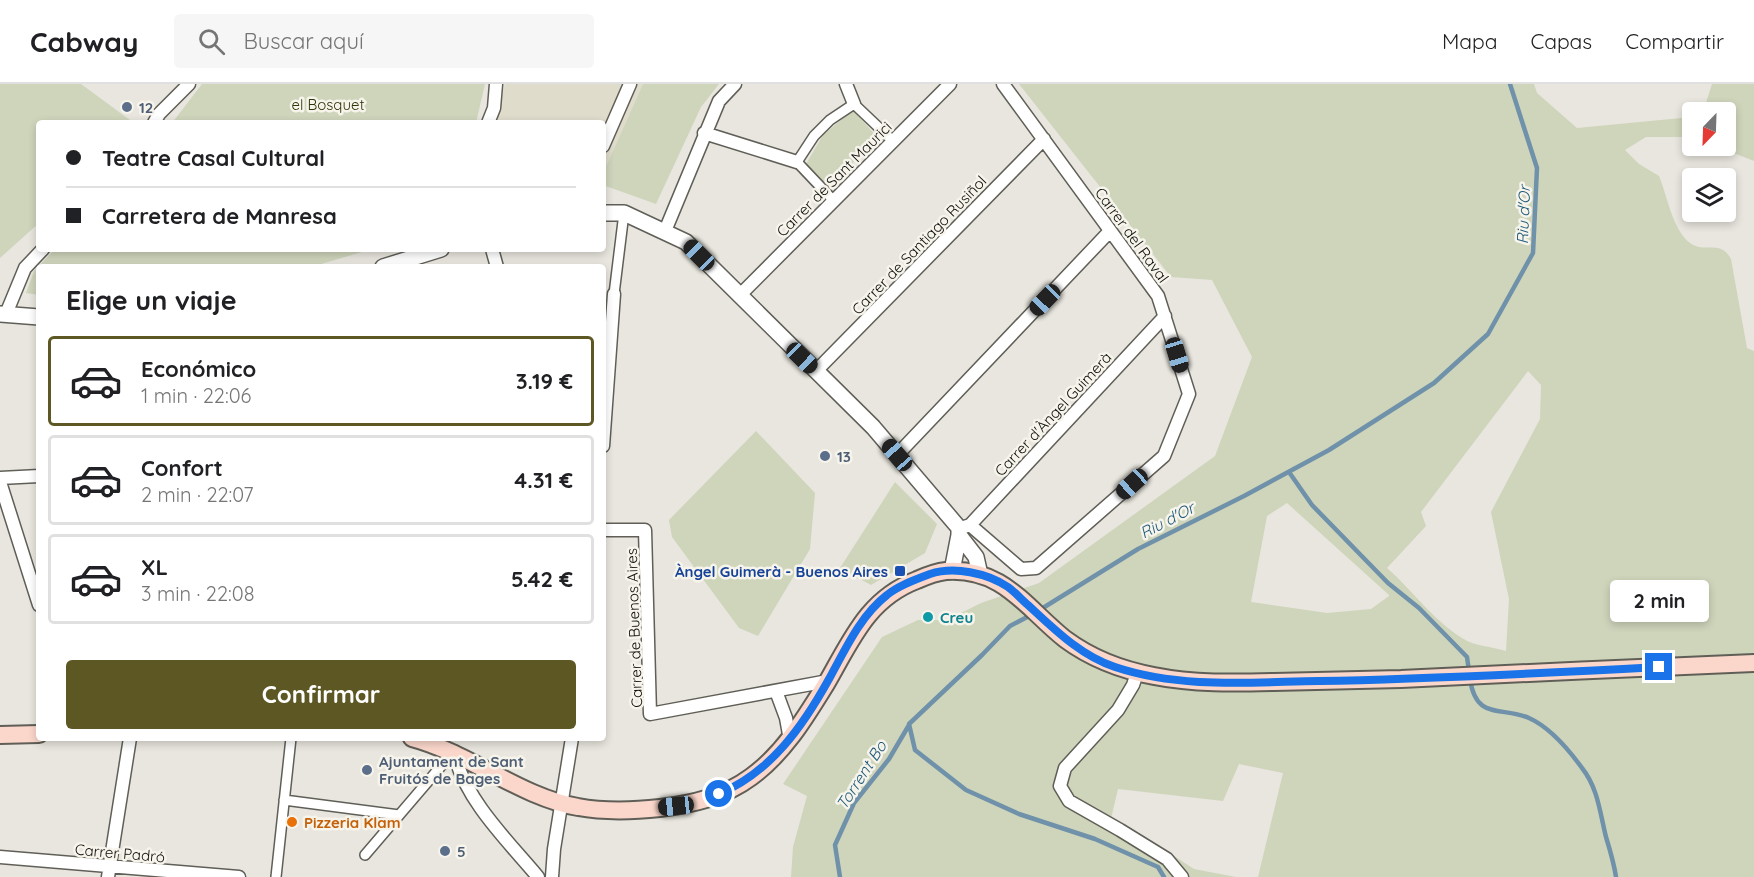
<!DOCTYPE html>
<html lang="es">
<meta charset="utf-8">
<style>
:root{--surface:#fff;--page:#f6f6f6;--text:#202124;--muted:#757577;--line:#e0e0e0;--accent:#5d5723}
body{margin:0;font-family:Quicksand,sans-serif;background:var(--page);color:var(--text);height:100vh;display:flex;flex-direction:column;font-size:22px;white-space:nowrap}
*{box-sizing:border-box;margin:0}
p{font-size:20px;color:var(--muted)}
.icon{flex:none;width:33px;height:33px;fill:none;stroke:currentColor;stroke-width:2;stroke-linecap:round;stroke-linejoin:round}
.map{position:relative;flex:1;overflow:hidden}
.drawer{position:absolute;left:36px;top:180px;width:570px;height:477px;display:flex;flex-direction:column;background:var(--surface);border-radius:6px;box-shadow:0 3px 9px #0003}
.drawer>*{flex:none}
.top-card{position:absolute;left:36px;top:36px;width:570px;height:132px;border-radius:6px;box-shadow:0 3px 9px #0003;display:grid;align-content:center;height:132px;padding:0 30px;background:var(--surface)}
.needle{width:39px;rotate:203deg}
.tools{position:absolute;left:1682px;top:18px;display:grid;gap:12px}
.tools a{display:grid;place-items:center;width:54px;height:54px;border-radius:6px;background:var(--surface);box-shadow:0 3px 9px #0003;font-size:30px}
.end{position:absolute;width:27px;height:27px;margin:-14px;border:8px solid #1a73e8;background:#fff;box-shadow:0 0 0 3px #fff}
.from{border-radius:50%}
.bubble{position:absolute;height:42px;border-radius:6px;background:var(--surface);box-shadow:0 3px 9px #0003;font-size:20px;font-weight:700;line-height:42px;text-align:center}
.car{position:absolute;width:18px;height:36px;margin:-18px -9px;border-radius:8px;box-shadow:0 0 4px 2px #0007;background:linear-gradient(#222 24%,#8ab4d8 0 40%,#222 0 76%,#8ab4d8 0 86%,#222 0)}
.top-card b{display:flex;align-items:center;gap:21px;height:57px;font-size:22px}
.top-card b+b{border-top:2px solid var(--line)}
.top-card i{width:15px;height:15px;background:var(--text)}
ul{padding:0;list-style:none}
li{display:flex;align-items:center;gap:18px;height:90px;margin:0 12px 9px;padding:0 18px;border:3px solid var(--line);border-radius:6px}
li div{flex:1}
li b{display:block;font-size:22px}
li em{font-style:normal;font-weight:700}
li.on{border-color:var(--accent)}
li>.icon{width:54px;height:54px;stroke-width:1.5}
h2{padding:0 30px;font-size:27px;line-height:72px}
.primary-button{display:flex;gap:12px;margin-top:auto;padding:12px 30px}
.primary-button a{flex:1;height:69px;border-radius:6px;background:var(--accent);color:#fff;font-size:24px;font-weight:700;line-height:69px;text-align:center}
header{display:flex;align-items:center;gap:36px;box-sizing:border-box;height:84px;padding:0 30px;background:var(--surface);border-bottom:2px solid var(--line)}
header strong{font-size:28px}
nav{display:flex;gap:33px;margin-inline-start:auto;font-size:21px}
.search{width:420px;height:54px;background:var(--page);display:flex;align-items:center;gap:15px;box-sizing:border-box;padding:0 21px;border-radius:6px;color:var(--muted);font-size:22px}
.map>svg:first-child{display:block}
</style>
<header>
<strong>Cabway</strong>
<div class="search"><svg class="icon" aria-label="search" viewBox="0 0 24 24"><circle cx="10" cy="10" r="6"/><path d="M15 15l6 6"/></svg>Buscar aquí</div>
<nav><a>Mapa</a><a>Capas</a><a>Compartir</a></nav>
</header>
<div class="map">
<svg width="1754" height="793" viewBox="0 0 1754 793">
<rect width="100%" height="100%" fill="#e8e6de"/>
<path fill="#dfdccc" d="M505,0H643L603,89V39H494Z"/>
<path fill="#cfd5bb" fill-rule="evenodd" d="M0,0H81L134,39H39V139L0,174Z
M202,0H485L476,39H172Z
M643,0H719L701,23L656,120L603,101V89Z
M1019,0H1534L1537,9L1577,44L1692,33V53H1646L1625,66L1639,80L1659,92C1667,111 1672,145 1690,159C1705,170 1720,155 1731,175L1747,264L1754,267V793H1258L1283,689L1239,680L1223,717L1118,705L1109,743L1154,759L1194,785L1236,793H791L793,763L807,712L783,700L882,553L918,536H947L981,519L1039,499L1215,372L1252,273L1212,196L1171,193ZM1528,287L1541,301L1540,335L1491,428L1509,515L1506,567C1491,562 1476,563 1462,554C1433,536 1412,506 1387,484L1426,442L1421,428ZM1287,419L1389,511V512L1371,525L1327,529L1251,518L1267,432Z
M1712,0H1754V77L1716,62H1725V28H1703Z
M853,26L878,54L829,102L806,80L823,51Z
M55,165H372L311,183H39V211L26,209L34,187Z
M756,347L815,409L810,465L758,552L739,544L672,453L669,436Z
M895,398L937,440L925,469L871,501L840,484Z"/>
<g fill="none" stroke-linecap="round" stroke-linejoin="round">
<path stroke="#6f91a9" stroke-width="4.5" d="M1289,388L1312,421L1388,499L1419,524L1467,573L1469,587
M1038,527L1138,465L1244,412L1329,366L1434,299L1488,250L1533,169L1537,84L1510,0
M1031,531L1010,542L982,571L909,640L915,666L966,706L1019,730L1095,755L1158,783L1164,793
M1470,595C1476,637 1502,622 1529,634C1549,643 1569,666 1582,684C1598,704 1600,729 1606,753C1610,766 1614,779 1616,793
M840,793L835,761L854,719L889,675L909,641"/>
<defs>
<path id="pedestrian" d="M834,117L797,78L814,52L830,36L854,20L893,57
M614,210L624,129
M284,716L399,731
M365,771L442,681L454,670
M276,793L291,654"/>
<path id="minor" d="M846,0L854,20
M154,39L159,30L189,0
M488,39L494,24L496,0
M704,49L797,78
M603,62L630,0
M665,147L719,17L735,0
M492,165L497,183
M739,212L950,0
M6,230L25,184L43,165
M816,287L1044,55
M603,362L614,210
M897,371L1110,147
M0,394L39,392
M0,398L39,521
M970,441L1021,485L1036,484L1164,372L1189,310L1158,212L1003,0
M964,443L970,441L1165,232
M603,446H645L650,630L828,597
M1137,589L1133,601L1118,626L1065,684L1060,702L1069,717L1120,746L1167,775L1182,793
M776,607L786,634L790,656
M454,670C467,718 507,756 538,793
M0,773L239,793
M108,793L130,654
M552,793L554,765L572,654"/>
<path id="tertiary" d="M603,129H624L686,158L873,343L959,444V451L952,487
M383,183L441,165
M0,230L39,233
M959,451L976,473L980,491"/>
<path id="secondary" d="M0,651L39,650
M412,654C469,669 522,714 578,723C605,728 633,727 660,724C693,720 724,713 751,693C784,669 805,634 826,600C851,557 867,515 917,496C926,492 936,488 946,487C1003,483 1026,524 1065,555C1092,575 1121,586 1154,592C1194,600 1234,599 1274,598C1316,597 1359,596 1401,595C1519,589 1636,584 1754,579"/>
</defs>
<use href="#pedestrian" stroke="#605f57" stroke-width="12"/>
<use href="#minor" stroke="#605f57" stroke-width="15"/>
<use href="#tertiary" stroke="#605f57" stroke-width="18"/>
<use href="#secondary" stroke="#605f57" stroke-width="20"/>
<use href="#pedestrian" stroke="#fff" stroke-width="9"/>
<use href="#minor" stroke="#fff" stroke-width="12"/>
<use href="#tertiary" stroke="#fff" stroke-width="15"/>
<use href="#secondary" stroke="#fbd7cb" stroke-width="16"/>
</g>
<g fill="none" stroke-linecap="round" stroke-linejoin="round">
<path stroke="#1a73e8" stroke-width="8" d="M719,710C771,688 803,642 829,595C845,566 860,532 887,511C899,501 915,496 930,490C954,482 987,489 1008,503C1015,508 1021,515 1028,521C1054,545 1081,572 1115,583C1181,605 1252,598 1319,597C1433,595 1546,589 1659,583"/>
</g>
<g fill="#5c6f8a" stroke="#f6f4eb" stroke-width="2">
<circle cx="127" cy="23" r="6"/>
<circle cx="825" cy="372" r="6"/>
<circle cx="367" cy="686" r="6"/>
<circle cx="445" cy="767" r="6"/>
</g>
<rect fill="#1a4fb4" stroke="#f6f4eb" stroke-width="2" x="894" y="481" width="12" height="12" rx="3"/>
<circle fill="#0f9aa8" stroke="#f6f4eb" stroke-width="2" cx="928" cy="533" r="6"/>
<circle fill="#e8710a" stroke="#f6f4eb" stroke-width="2" cx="292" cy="738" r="6"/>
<g text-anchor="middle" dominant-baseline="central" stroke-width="5" stroke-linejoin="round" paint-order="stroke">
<g font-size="15" fill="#2f3608" stroke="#f6f4eb">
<text x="328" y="20">el Bosquet</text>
</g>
<g font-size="15" font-weight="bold" fill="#4e5e75" stroke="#f6f4eb" text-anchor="start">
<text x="139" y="23">12</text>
<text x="837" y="372">13</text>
<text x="379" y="677">Ajuntament de Sant<tspan x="379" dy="17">Fruitós de Bages</tspan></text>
<text x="457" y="767">5</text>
</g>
<g font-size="15" fill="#0c0c09" stroke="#f6f4eb">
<text transform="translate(834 95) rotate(-45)">Carrer de Sant Maurici</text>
<text transform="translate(1132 151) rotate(54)">Carrer del Raval</text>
<text transform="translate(919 161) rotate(-46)">Carrer de Santiago Rusiñol</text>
<text transform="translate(1053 330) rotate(-47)">Carrer d'Àngel Guimerà</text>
<text transform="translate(634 544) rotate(-92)">Carrer de Buenos Aires</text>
<text transform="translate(120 769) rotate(5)">Carrer Padró</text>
</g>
<g font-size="15" font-weight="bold" fill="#164399" stroke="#f6f4eb" text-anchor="end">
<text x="888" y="487">Àngel Guimerà - Buenos Aires</text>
</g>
<g font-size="15" font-weight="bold" fill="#0d838f" stroke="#f6f4eb" text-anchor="start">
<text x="940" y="533">Creu</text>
</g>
<g font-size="15" font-weight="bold" fill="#c56008" stroke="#f6f4eb" text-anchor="start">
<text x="304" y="738">Pizzeria Klam</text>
</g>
<g font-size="16" font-style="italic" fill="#1d587a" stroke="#f6f4eb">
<text transform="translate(1523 131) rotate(-88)">Riu d'Or</text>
<text transform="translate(1167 436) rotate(-28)">Riu d'Or</text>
<text transform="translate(861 691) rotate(-57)">Torrent Bo</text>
</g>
</g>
</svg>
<div class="tools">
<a><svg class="needle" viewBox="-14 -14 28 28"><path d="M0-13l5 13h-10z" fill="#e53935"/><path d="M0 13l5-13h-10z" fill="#757577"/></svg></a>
<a><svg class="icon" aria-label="layers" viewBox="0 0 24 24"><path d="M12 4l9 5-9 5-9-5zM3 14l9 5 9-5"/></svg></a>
</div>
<i class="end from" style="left:719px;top:710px"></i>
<i class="end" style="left:1659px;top:583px"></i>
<div class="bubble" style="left:1610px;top:496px;width:99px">2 min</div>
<i class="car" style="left:699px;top:171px;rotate:315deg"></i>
<i class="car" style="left:1045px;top:216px;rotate:224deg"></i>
<i class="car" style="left:1177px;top:271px;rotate:163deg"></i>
<i class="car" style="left:802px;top:274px;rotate:134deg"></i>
<i class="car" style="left:897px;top:371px;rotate:319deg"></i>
<i class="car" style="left:1132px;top:400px;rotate:228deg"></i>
<i class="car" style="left:676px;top:722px;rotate:264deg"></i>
<div class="top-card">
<b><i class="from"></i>Teatre Casal Cultural</b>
<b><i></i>Carretera de Manresa</b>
</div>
<section class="drawer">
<h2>Elige un viaje</h2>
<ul>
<li class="on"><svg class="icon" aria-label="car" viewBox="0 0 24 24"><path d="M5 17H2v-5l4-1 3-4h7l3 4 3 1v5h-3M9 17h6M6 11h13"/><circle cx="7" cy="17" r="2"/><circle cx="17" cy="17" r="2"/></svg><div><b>Económico</b><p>1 min · 22:06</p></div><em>3.19 €</em></li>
<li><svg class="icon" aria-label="car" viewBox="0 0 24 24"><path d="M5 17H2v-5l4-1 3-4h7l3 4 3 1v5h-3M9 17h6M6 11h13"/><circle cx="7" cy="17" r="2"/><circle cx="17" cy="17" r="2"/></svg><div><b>Confort</b><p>2 min · 22:07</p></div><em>4.31 €</em></li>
<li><svg class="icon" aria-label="car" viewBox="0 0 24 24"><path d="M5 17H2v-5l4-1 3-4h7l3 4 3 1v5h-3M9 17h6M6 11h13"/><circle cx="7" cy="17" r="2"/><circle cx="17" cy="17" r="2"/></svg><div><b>XL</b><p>3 min · 22:08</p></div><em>5.42 €</em></li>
</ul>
<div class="primary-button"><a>Confirmar</a></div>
</section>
</div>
